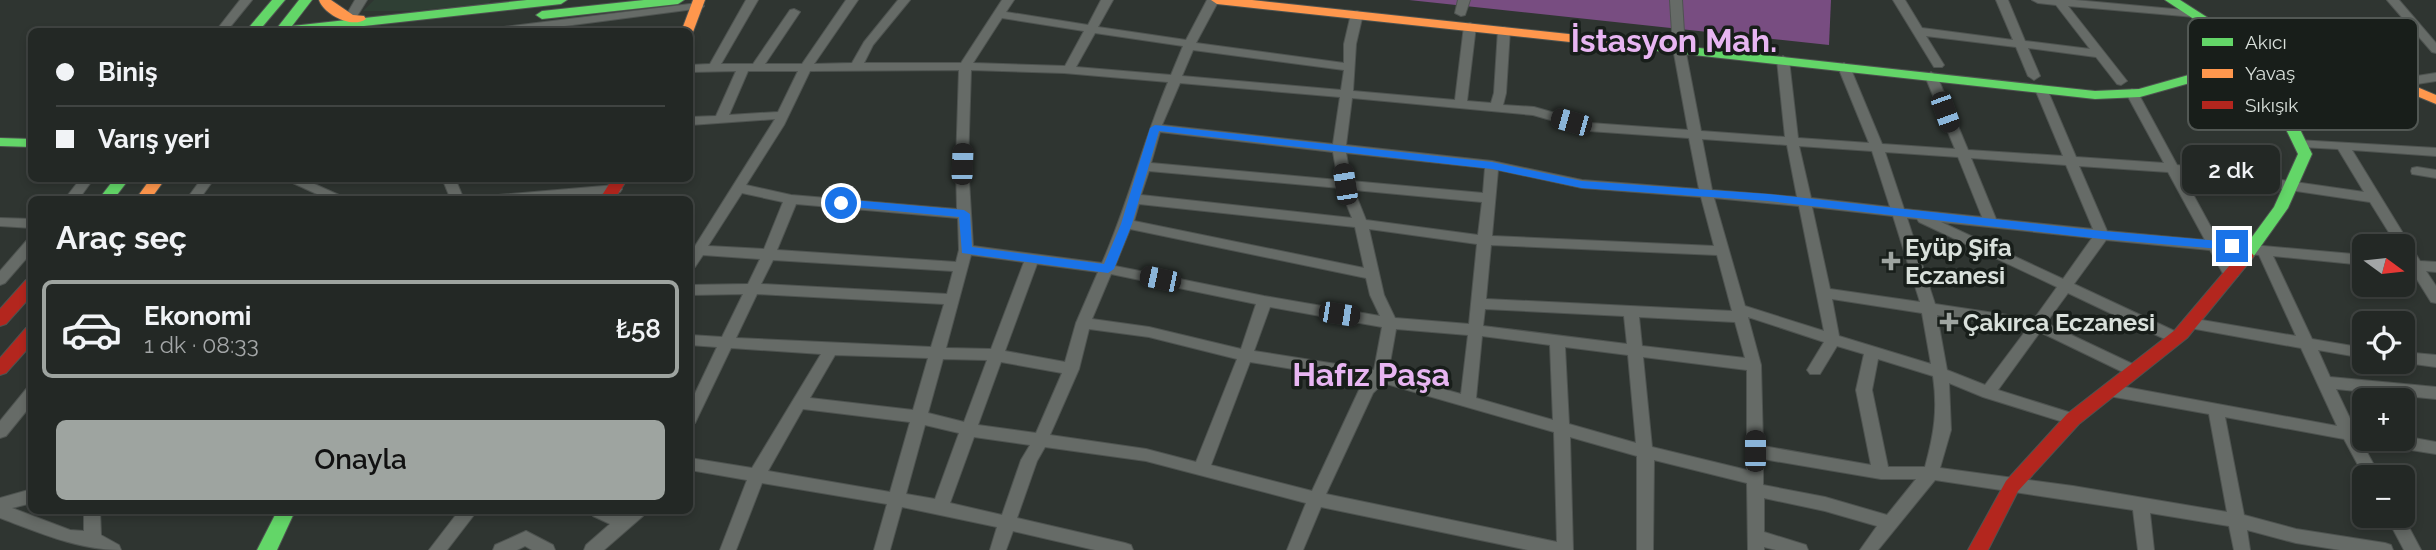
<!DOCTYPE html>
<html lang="tr">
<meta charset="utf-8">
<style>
:root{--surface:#232825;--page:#2b302d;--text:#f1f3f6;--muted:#a3a6a7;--line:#404442;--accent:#9ea4a0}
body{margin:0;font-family:Raleway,sans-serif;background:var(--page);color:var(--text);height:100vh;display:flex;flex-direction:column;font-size:26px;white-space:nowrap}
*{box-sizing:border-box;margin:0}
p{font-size:23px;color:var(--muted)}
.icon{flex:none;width:38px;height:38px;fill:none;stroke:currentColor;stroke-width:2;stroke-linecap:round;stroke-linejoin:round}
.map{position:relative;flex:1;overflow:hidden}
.side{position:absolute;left:28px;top:196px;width:665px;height:318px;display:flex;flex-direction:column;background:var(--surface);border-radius:10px;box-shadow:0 4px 10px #0003,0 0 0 2px var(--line)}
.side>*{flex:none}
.hud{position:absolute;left:28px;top:28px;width:665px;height:154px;border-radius:10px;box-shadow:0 4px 10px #0003,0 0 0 2px var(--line);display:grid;align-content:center;height:154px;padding:0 28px;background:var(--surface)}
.needle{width:46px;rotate:105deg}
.fabs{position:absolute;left:2352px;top:234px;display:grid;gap:14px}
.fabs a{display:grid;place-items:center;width:63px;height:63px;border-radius:10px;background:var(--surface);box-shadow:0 4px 10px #0003,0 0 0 2px var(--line);font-size:35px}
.end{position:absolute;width:32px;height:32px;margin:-16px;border:9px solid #1a73e8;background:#fff;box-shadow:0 0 0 4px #fff}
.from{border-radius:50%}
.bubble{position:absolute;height:49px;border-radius:10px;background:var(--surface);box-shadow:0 4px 10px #0003,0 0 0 2px var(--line);font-size:23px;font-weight:600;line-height:49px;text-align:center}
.car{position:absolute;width:21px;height:42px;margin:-21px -10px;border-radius:9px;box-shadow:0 0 5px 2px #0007;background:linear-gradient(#222 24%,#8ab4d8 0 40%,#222 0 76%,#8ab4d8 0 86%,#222 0)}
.hud b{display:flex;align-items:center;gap:24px;height:66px;font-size:26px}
.hud b+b{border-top:2px solid var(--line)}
.hud i{width:18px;height:18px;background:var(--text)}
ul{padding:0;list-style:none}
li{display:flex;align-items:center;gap:21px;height:98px;margin:0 14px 10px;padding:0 14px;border:4px solid transparent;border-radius:10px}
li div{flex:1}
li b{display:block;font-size:26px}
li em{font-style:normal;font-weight:600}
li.on{border-color:var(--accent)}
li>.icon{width:63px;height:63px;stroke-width:1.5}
h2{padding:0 28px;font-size:32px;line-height:84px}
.button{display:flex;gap:14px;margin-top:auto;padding:14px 28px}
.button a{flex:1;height:80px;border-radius:10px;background:var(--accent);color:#111;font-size:28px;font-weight:600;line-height:80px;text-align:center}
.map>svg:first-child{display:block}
</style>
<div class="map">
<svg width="2436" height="550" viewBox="0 0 2436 550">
<rect width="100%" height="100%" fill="#2f3531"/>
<path fill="#2f3f34" d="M374,0H491L489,3L413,11H363Z"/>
<path fill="#784d81" d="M1409,0H1831L1829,45Z"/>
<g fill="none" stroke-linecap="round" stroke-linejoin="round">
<defs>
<path id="street" d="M240,0H252L226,32H215Z
M355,0H367L354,21H346L344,19Z
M746,0H758L721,64H753L790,10L794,9L800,12L765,64H802L846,0H858L814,64L852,63L864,42L898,0H910L873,45L864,63H961L1002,0H1014L1006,12L1088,25L1101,0H1113L1098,27L1186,40L1207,0H1219L1196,43L1344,63V44L1351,14L1357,11L1363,14L1356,44L1353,91L1455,100L1464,26L1470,23L1476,26L1467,101L1491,103L1494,93L1498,30L1504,27L1510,30L1506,93L1503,105L1534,107L1590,123L1688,130L1673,48L1670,0H1682L1685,48L1701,131L1785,137L1777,60L1783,56L1789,60L1798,138L1869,143L1838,67L1844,63L1850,67L1882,144L1955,149L1925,76L1931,72L1937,76L1968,150L2063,156L2035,89L2041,85L2047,89L2076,157L2164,163L2126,93L2132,89L2138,93L2177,165L2364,192L2338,149L2301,147L2297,146L2295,143L2297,140L2436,148V156L2352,150L2420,261L2436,262V272L2426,271L2436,286V303L2431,302L2411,270L2403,269V259H2405L2403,247H2398L2370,202L2182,174L2219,242L2364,255V265L2273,256L2312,339L2364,348V358L2318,350L2330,377L2436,387V399L2336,389L2355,429L2364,431V439H2371L2362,443L2381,478H2365L2344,439L2225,417L2244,515L2296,529L2385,543L2391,545L2393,550H2340L2296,543L2247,530L2250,550H2234L2229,526L2150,513L2154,550H2138L2133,510L1935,480L1878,550H1860L1877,526L1825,511L1764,498V532L1806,545L1808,550H1776L1764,547V550H1748L1747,483L1654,460L1653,550H1637V456L1570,437L1573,550H1528L1321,507L1303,550H1287L1306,503L1146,461L1045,447L1037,461L1017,518L1125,543L1131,545L1133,550H1095L1013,531L1006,550H990L997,527L902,507L890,550H874L887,504L762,483L736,550H720L747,480L690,470V458L752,468L821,354L731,348L695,423L690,425V404L717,347L690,345V335L722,337L743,294L690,295V285L748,284L760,259L703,255L695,267L690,269V254L775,119L690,125V117L716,116L736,71L690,72V65L710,64ZM1002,18L1084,31L1065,66L973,63ZM1095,33L1183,46L1171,75L1076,67ZM1193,50L1344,70L1341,90L1182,76ZM959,70L956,164L957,209L791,195L746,185L784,125L810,71ZM971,70L1064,73L1168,82C1143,142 1128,204 1102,263L973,246L968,164ZM748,71H798L778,112L729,115ZM1180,83L1340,97L1333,144L1162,125ZM1352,98L1533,115L1589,131L1689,138L1699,189L1582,180L1492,161L1346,145ZM1160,132L1333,152L1338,180L1151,163ZM1702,139L1787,145L1797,197L1712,190ZM1799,146L1872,151L1890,207L1811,198ZM1885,152L1958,157L1982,217L1904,209ZM1346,153L1485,168L1483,193L1351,181ZM1971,158L2066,165L2093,229L1996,219ZM2079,166L2168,172L2205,240L2107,231ZM1498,170L1582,188L1701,197L1714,246L1492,236ZM1149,171L1340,188L1352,218L1141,195ZM1354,190L1482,202L1478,235L1366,220ZM742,193L783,202L764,249L708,246ZM1714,198L1799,206L1824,331L1745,306ZM796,204L958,218L959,250L956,262L777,250ZM1139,204L1355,227L1364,268L1134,221ZM1812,207L1893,216L1920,302L1830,289ZM1907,218L1917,219L1919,222L2057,287L2034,319L1935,304ZM1941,222L2092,238L2063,279ZM1130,229L1366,278L1370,295L1380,316L1264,296L1115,266ZM1369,229L1477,244L1469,324L1395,318L1384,295ZM2106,240L2210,250L2226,279L2231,281L2238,276L2225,251L2259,255L2296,336L2190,318L2185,319L2183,323L2185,327L2190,328L2301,348L2337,426L2109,384L2104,386L2101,390L2104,394L2109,396L2209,414L2227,512L2073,486L1940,468L1951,430L1949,383L1983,397L2073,425L2078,423L2081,419L2078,415L1998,390L2040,332L2129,375H2139L2142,371L2139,367L2046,323L2068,293L2171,342H2181L2183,338L2181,334L2074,284ZM1491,245L1717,255L1732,311L1486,299ZM971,255L1024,262L991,349L946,348ZM773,260L953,271L947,294L761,284ZM1037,264L1098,272L1076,323L1065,362L1005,351ZM1111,274L1256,304L1241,349L1149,327L1092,319ZM757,294L944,304L931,347L736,338ZM1832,299L1922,313L1931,364L1839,336ZM1270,307L1382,327L1374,370L1254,351ZM1485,309L1624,316L1627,344L1483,326ZM1937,315L2027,329L1985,385L1947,370ZM1639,317L1735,322L1745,358L1642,346ZM1748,317L1824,342L1807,370L1810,374H1820L1837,346L1864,354L1856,390L1871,465L1763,446L1761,365ZM1089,329L1149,337L1237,359L1196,462L1146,449L1050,435L1079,369ZM1396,329L1468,335L1461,394L1388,374ZM1482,336L1550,345L1553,420L1476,398ZM1565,347L1628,355L1636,443L1569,424ZM835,355L928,358L913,410L810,398ZM1643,357L1747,370V470L1652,447ZM943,359L987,360L964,422L928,413ZM1878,359L1933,376C1938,410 1934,434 1925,467H1888L1872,390ZM1001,362L1062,373L1036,433L978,425ZM1250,362L1367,381L1359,390L1312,491L1211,465ZM1383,383L1554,432L1557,542L1326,494L1373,393ZM803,409L910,422L890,492L768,471ZM925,425L959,433L935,499L906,494ZM974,437L1030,445L1021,460L1002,515L950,503ZM1763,459L1881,479H1916L1887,515L1825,497L1763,485Z
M1458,0H1470L1465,15L1461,16L1455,13Z
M1893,0H1905L1922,28L2013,40L1996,0H2008L2025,41L2090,49L2056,5L2038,3L2032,0H2075L2195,11L2201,14L2195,17L2068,6L2127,81L2121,85L2117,84L2096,57L2028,48L2040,76L2034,80L2028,76L2016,47L1926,36L1944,65L1942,67H1934Z
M2387,0H2399L2436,43V53L2432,52Z
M698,3L704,6L702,8L519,32H482L487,29Z
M2436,73V81L2398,87L2392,83L2398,79Z
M2417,167L2436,170V178L2412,174L2411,171L2412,168Z
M81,178H94L78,200H64Z
M202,178H215L199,200H186Z
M282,178H301L350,200H330Z
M442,178H455L464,200H451Z
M615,185L622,189L620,192L543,200H481L487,196Z
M0,218L32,219V228L0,226Z
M32,239V252L5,283L0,285V271L27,240Z
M2403,352L2436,355V367L2399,362H2403Z
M32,386V404L6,436L0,438V421L27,388Z
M2403,436L2436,442V454L2380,445L2374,443L2372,439H2403Z
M32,489V503L12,508L70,530L84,531V511H100L101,535L119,545L121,550C79,550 40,533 0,518V498Z
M459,511H477L447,550H429Z
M591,511H615L622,514L626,511H645L643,516L604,550H584L586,545L610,524L593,516Z
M2386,516H2403L2421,550H2404Z
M526,531L553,545L555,550H532L525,546L517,550H493L495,545Z"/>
<path id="fast" d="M272,0H285L258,32H245Z
M299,0H312L292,26L527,0H567L561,4L310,32H265L277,28Z
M644,0H684L678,4L542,19L536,15L542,11Z
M2165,0H2180L2252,46L2289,41L2358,67L2351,71C2322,63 2292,44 2261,52L2298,67L2308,84L2295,119L2312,154L2288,208L2251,260H2241L2238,256L2274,207L2298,154L2281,119L2294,84L2288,73L2248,55L2203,66L2198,65V59L2239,49Z
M1653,43L2095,91L2139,89L2217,67L2224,71L2222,74L2140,97L2095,99L1648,50L1647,47Z
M0,138L32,139V147L0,146Z
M115,178H130L113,200H98Z
M277,511H295L277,550H257Z"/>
<path id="slow" d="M319,0H331L353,15L364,16L366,19C353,29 324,15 319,0Z
M693,0H705L693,32L690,35V32H681Z
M1211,0H1252L1653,43L1659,47L1653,51L1217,4Z
M2244,63L2293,66L2398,79L2436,95V104L2395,87L2293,74L2244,71L2217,75L2210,71L2217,67Z
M151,178H166L150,200H135Z"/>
<path id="jam" d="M613,178H628L614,200H599Z
M2246,251L2251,252L2254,256L2251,260L2187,338L2079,424L2018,491L1988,550H1968L2006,481L2067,414L2175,330L2241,252Z
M32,279V295L6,324L0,326V309L26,280Z
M32,326V344L6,373L0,375V358L26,328Z"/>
</defs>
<use href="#street" stroke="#4e5350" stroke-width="2"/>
<use href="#fast" stroke="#4e5350" stroke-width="2"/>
<use href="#slow" stroke="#4e5350" stroke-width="2"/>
<use href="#jam" stroke="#4e5350" stroke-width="2"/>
<use href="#street" fill="#666b67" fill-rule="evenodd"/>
<use href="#fast" fill="#63d668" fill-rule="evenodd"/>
<use href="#slow" fill="#ff974d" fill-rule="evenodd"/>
<use href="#jam" fill="#b3261e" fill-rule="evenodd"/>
</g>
<path fill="#1a73e8" d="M1155,125L1492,162L1582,181L1768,194L2102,231L2232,242L2238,246L2232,250L2102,239L1768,201L1582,188L1492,169L1159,131L1132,224L1114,269L1108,273L962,253L959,217L841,206L835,203L841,199L964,210L970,214L972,247L1104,264L1121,224L1150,128Z"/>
<g fill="#9ea4a0" stroke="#181e1a" stroke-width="2.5">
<path d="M1887.5 250.5h7v7h7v7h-7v7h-7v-7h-7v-7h7z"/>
<path d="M1945.5 311.5h7v7h7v7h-7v7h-7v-7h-7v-7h7z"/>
</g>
<g text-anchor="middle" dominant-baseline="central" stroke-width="7" stroke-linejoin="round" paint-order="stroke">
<g font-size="24" font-weight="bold" fill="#d9e0db" stroke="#181e1a" text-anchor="start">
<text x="1905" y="247">Eyüp Şifa<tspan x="1905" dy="28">Eczanesi</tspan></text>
<text x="1963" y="322">Çakırca Eczanesi</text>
</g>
<g font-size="32" font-weight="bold" fill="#e8b5f2" stroke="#181e1a">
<text x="1674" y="40">İstasyon Mah.</text>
<text x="1371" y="374">Hafız Paşa</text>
</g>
</g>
<rect x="2188" y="18" width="230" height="112" rx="10" fill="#181e1a" stroke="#525854" stroke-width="2"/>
<rect x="2202" y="38" width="31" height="8" fill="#63d668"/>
<rect x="2202" y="69" width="31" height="9" fill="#ff974d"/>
<rect x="2202" y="101" width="31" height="8" fill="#b3261e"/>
<g font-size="19" fill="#d9e0db">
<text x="2245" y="49">Akıcı</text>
<text x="2245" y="80">Yavaş</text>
<text x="2245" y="112">Sıkışık</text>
</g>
</svg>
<div class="fabs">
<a><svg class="needle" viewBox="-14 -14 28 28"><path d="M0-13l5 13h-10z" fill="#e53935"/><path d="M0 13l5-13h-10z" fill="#a3a6a7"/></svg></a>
<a><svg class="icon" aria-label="locate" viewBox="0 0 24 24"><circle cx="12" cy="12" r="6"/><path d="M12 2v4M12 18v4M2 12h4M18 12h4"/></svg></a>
<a>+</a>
<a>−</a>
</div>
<i class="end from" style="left:841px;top:203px"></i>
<i class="end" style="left:2232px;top:246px"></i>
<div class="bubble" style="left:2182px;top:145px;width:98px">2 dk</div>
<i class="car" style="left:1945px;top:112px;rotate:160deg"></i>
<i class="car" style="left:1571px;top:122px;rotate:286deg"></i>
<i class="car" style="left:962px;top:164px;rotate:2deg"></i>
<i class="car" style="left:1345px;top:184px;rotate:351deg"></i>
<i class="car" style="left:1160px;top:279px;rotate:282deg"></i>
<i class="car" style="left:1339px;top:314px;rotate:99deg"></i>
<i class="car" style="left:1755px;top:451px;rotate:0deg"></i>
<div class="hud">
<b><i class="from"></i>Biniş</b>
<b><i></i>Varış yeri</b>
</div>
<section class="side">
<h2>Araç seç</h2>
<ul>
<li class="on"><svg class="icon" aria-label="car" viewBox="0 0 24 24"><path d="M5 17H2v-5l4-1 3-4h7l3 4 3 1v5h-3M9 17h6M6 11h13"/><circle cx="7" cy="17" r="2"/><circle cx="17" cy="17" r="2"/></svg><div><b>Ekonomi</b><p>1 dk · 08:33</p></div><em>₺58</em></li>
</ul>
<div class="button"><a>Onayla</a></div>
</section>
</div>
